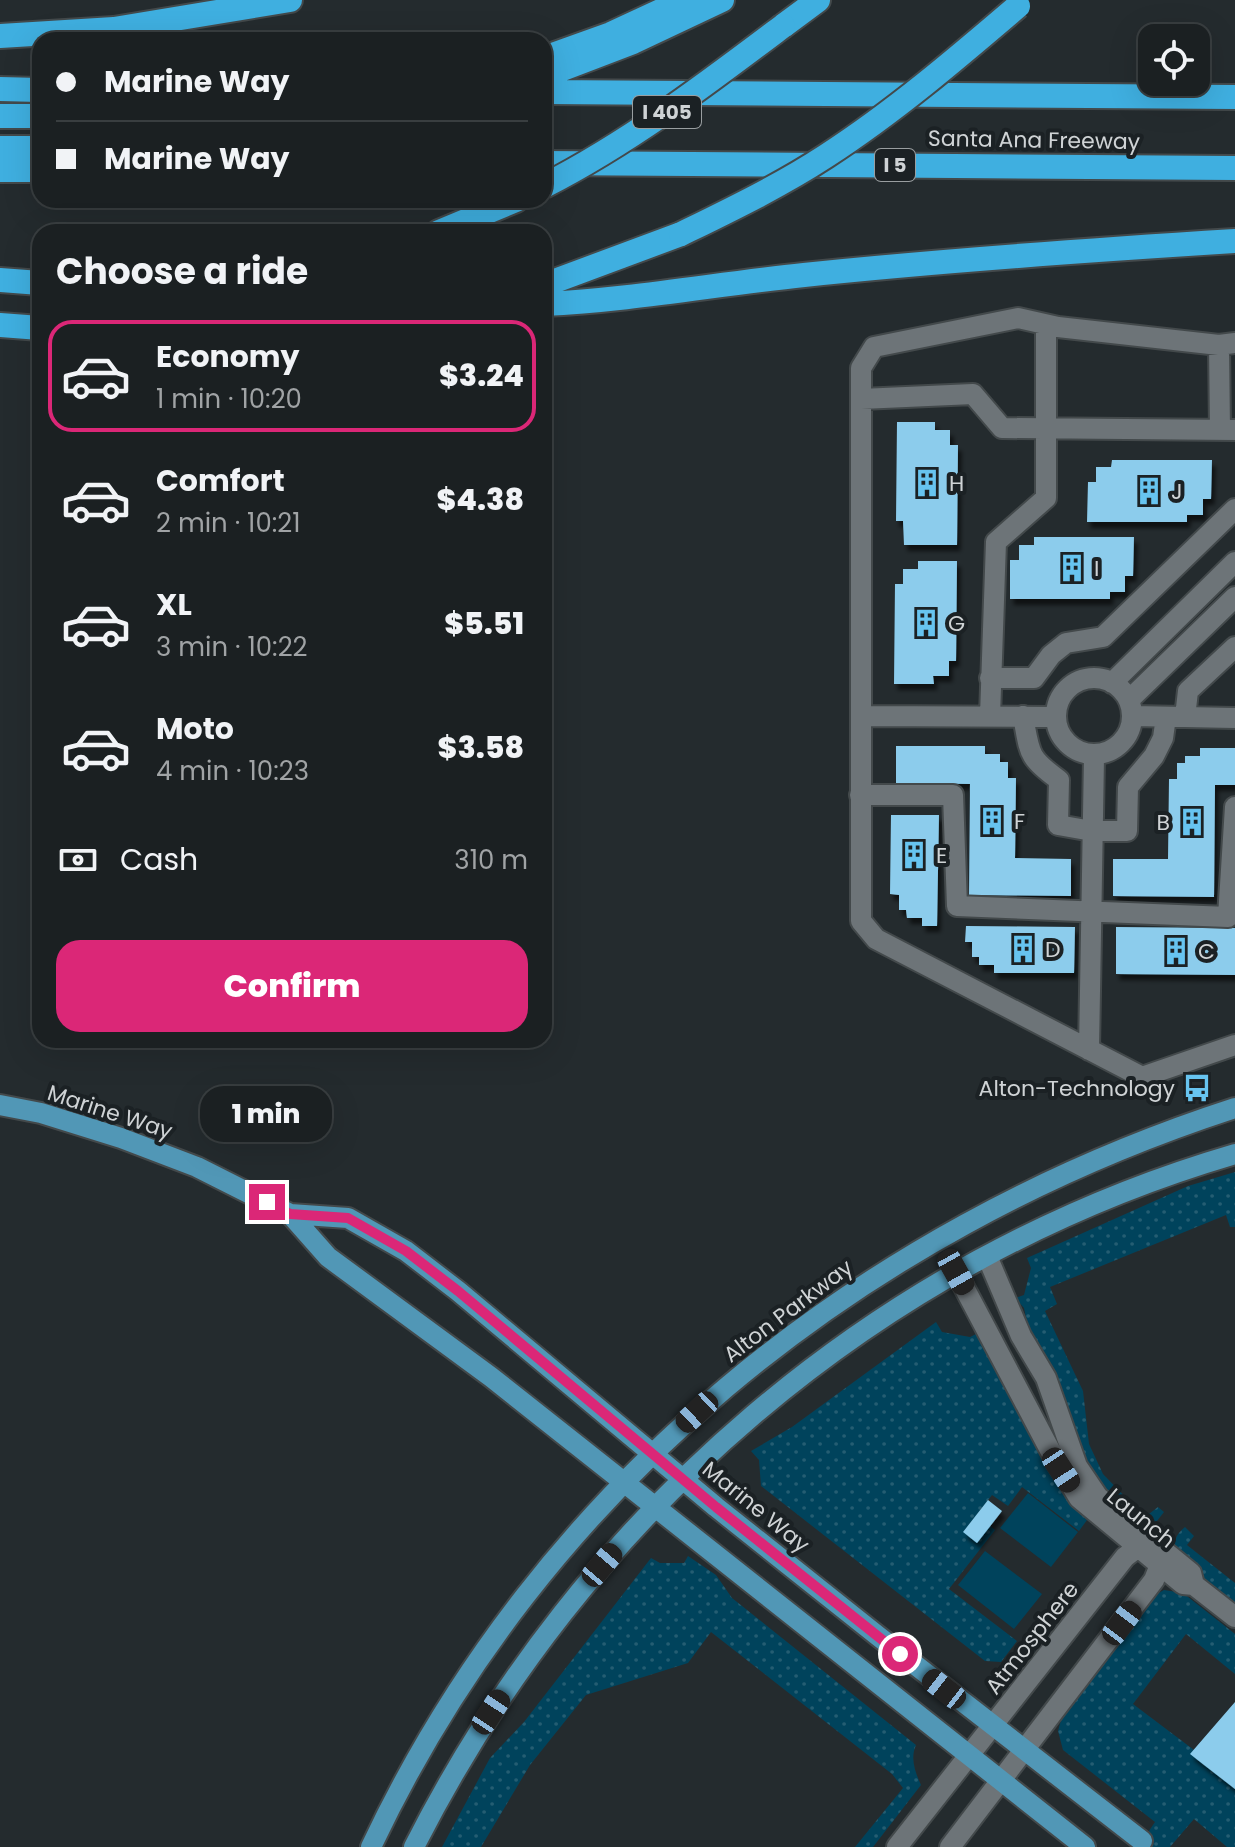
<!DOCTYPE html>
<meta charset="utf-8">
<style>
:root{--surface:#1b2022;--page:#24282a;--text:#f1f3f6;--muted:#a0a3a5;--line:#393e40;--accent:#db2777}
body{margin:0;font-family:Poppins,sans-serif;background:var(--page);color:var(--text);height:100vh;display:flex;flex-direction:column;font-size:30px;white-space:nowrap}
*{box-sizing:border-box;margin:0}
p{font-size:26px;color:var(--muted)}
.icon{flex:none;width:44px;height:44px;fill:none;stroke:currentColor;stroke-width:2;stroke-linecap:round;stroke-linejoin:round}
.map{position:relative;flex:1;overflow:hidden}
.panel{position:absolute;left:32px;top:224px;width:520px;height:824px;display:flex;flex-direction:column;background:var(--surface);border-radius:24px;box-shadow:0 8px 32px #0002,0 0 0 2px var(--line)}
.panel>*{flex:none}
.hud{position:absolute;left:32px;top:32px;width:520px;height:176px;border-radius:24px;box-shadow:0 8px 32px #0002,0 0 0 2px var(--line);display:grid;align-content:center;height:176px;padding:0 24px;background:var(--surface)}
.buttons{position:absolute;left:1138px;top:24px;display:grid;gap:16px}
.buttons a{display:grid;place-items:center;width:72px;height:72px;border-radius:16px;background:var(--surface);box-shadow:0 8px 32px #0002,0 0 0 2px var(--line);font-size:40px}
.end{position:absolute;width:36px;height:36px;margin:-18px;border:10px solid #db2777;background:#fff;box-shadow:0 0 0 4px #fff}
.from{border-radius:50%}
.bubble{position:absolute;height:56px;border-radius:24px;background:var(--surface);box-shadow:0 8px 32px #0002,0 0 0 2px var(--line);font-size:26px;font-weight:800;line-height:56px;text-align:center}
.car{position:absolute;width:24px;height:48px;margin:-24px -12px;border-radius:10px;box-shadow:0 0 6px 2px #0007;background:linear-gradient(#222 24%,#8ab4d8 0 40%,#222 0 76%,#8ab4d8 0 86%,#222 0)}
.hud b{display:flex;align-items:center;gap:28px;height:76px;font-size:30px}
.hud b+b{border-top:2px solid var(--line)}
.hud i{width:20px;height:20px;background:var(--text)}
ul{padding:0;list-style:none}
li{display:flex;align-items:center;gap:24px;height:112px;margin:0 16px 12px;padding:0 8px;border:4px solid transparent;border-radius:24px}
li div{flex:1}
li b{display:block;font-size:30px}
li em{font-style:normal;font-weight:800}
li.current{border-color:var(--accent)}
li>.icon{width:72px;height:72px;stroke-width:1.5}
h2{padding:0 24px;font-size:36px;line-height:96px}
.pay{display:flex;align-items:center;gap:20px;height:88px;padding:0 24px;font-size:30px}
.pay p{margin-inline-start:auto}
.action{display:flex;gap:16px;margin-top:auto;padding:16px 24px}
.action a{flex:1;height:92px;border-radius:24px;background:var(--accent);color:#fff;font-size:32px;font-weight:800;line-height:92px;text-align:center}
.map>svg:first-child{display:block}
</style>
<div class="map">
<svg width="1235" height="1847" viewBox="0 0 1235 1847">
<defs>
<pattern id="grass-dots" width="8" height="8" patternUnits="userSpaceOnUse" patternTransform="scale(2)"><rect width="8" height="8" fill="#00435c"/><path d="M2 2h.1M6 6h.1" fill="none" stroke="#245d72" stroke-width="1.8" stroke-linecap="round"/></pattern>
<filter id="shadow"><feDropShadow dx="3.5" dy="6" stdDeviation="2" flood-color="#0009"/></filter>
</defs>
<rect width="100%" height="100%" fill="#242b2e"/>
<path fill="url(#grass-dots)" d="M1235,1172V1227H1230L1226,1215L1050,1287L1057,1304L1045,1311L1083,1391L1089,1444L1103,1474L1131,1503L1149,1514L1158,1507L1164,1512L1157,1521L1141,1526L1082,1470L1029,1332L1024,1308L1015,1298L1024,1295L1031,1268L1027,1258L1188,1186Z
M936,1322L942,1332L970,1337L976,1334L1072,1501L1087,1520L1079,1531L1022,1487L1008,1506L992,1495L964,1531L990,1526L995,1530L949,1589L1017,1641L1001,1662L985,1661L761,1486L759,1460L751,1451L792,1427Z
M1185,1527L1194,1536L1187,1545L1235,1583V1605C1214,1588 1150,1555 1185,1527Z
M688,1556L716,1575L732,1598L916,1745C910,1758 915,1772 921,1785L873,1847H855L903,1788L892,1774L711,1632L688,1663L586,1695L530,1765L481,1847H442L490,1758L524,1722L651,1558L660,1563H684Z
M1164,1590L1183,1593L1235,1634V1674L1186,1634L1133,1704L1194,1750L1191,1754L1235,1789V1847H1227L1194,1819L1170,1847H1138L1155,1822L1063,1750L1058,1731L1061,1720L1155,1595Z"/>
<path fill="#00435c" d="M1028,1493L1078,1532L1051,1567L1000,1528Z
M985,1551L1042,1594L1014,1629L958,1585Z"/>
<path fill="#8cccec" filter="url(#shadow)" d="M897,422H935V430H950V445H958L957,545H904L903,521H896Z
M1112,460H1212L1211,499H1203V515H1187V522H1087L1088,482H1096V467H1111Z
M1034,537H1134L1133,576H1125V592H1110V599H1010V560H1019V545H1034Z
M918,561H957L956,661H949V676H933L934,684H894L895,584H903V569H918Z
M896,746H985V754H1000V762H1008V778H1016L1015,858L1071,859V896L969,895L970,784L896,783Z
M1200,748H1235V785H1215L1214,897L1113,896V859H1168L1169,779H1177V763H1185V756H1200Z
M891,815H939L937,926H922V918H907L906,910H899V895L890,894Z
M966,926L1075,927L1074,973H994V965H979V957H972V942H965Z
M1116,927L1235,928V975L1116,974Z
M988,1500L1002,1511L977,1543L963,1532Z
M1235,1702V1789L1190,1754Z"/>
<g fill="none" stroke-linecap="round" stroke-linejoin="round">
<defs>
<path id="minor" d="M1235,343L1219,345L1058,327L1018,318L874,347L861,368V921L876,939L1142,1077L1235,1045
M1219,345L1220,430
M861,399L973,394L1002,428L1235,430
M1056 716a38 38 0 1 1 76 0a38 38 0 1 1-76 0Z
M990,678H1034L1051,655L1066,643L1103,637L1235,509
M1112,683L1235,562
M1129,700L1235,597
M861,716L1055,717
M990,716L996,542L1046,498V325
M1023,716C1030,753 1027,757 1059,780L1058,825L1092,831H1127L1128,787L1154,756L1163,738L1166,717
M1133,716L1235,718
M1185,717L1188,691L1235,647
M860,795H953L957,906L1228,917L1235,807
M1089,1050L1094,757
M987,1256L1021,1336L1046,1378L1077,1466L1098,1497L1191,1573L1194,1585
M956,1272L1051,1452L1079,1498L1183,1584L1194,1585L1235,1617
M897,1847L1125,1557L1146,1541
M950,1847L1154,1580L1164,1555"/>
<path id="major" d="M0,1105L41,1113L121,1138L197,1167L290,1214L328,1257L491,1377L1085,1847
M290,1214L348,1218L406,1251L458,1291L716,1507L878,1636L1142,1841
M371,1847C541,1486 859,1230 1235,1108
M414,1847C582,1515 876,1259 1235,1154"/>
<path id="highway" d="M783,26L818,0
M0,36L114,29L290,0
M544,58L611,34L684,0
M544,76L633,42L722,0
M0,89L40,90
M544,92L1235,97
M0,116H40
M0,148H40
M544,163L1235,168
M0,170H40
M439,232L516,200
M0,280L40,283
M544,285L681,234
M544,304C631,300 717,284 804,275C947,260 1091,250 1235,241
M0,325L40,328"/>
</defs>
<use href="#minor" stroke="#43494b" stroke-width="24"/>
<use href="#major" stroke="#43494b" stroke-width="24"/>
<use href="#highway" stroke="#43494b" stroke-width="28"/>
<use href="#minor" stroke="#6d7478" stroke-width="20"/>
<use href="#major" stroke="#5197b6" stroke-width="20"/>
<use href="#highway" stroke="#3fafe0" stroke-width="24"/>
<defs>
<path id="highway-bridge" d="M544,186C630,142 706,84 783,26
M681,234C730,210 780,186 826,156C894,112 956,59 1018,6"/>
</defs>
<use href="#highway-bridge" stroke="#43494b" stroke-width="28" stroke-linecap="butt"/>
<use href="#highway-bridge" stroke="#3fafe0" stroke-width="24"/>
</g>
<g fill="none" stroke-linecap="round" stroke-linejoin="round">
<path stroke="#db2777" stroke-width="10" d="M267,1202L290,1214L348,1218L406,1251L458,1291L716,1507L900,1654"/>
</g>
<defs>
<symbol id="building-bare" viewBox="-9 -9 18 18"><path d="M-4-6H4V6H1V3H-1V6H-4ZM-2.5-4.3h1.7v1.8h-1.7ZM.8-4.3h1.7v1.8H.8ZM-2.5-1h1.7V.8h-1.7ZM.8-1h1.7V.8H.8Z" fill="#67c4f0" stroke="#1b2124" stroke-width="2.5" paint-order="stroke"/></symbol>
<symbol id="bus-bare" viewBox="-9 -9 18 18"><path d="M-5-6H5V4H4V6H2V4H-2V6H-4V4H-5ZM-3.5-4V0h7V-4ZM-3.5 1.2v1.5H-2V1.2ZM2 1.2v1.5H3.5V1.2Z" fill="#67c4f0" stroke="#1b2124" stroke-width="2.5" paint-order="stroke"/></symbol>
</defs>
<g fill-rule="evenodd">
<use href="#building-bare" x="907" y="463" width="40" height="40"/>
<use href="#building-bare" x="1129" y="471" width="40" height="40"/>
<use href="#building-bare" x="1052" y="548" width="40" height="40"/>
<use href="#building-bare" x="906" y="603" width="40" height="40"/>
<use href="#building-bare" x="972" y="801" width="40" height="40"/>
<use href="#building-bare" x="1172" y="802" width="40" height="40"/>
<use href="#building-bare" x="894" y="835" width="40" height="40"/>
<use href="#building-bare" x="1003" y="929" width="40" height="40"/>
<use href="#building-bare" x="1156" y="931" width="40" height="40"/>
<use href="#bus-bare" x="1177" y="1068" width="40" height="40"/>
</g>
<g text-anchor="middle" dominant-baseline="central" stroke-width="8" stroke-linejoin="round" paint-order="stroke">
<g fill="#1b2124" stroke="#999ea0" stroke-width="2">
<rect x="633" y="96" width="68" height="32" rx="6"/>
<rect x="875" y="149" width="40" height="32" rx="6"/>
</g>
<g font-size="20" font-weight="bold" fill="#cfd3d5">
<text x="667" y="112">I 405</text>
<text x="895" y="165">I 5</text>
</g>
<g font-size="22" fill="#cfd3d5" stroke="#1b2124">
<text transform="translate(1034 140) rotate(1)">Santa Ana Freeway</text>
<text transform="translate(110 1112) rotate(18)">Marine Way</text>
<text transform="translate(788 1311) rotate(-37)">Alton Parkway</text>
<text transform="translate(756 1507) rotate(39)">Marine Way</text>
<text transform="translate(1141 1518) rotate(39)">Launch</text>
<text transform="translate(1032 1638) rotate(-52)">Atmosphere</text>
</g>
<g font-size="22" fill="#cfd3d5" stroke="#1b2124" text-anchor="start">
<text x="949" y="483">H</text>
<text x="1171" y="491">J</text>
<text x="1094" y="568">I</text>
<text x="948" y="623">G</text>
<text x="1014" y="821">F</text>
<text x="1170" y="822" text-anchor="end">B</text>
<text x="936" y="855">E</text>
<text x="1045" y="949">D</text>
<text x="1198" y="951">C</text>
<text x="1175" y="1088" text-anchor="end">Alton-Technology</text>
</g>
</g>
</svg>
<div class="buttons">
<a><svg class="icon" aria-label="locate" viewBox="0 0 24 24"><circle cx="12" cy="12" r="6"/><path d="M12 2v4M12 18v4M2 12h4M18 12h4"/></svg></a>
</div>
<i class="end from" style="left:900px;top:1654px"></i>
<i class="end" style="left:267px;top:1202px"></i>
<div class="bubble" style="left:200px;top:1086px;width:132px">1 min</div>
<i class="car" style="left:956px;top:1272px;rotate:151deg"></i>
<i class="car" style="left:697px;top:1412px;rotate:227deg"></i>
<i class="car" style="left:1061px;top:1470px;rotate:147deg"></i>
<i class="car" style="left:602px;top:1565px;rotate:40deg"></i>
<i class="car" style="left:1122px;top:1623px;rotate:37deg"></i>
<i class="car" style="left:944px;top:1689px;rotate:308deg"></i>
<i class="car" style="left:491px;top:1712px;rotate:33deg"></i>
<div class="hud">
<b><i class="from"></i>Marine Way</b>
<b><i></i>Marine Way</b>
</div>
<section class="panel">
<h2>Choose a ride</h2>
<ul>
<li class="current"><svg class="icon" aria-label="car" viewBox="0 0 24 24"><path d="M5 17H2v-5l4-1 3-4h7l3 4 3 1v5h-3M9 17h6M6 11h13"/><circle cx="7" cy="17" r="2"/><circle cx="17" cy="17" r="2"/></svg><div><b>Economy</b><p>1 min · 10:20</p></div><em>$3.24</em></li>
<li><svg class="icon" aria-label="car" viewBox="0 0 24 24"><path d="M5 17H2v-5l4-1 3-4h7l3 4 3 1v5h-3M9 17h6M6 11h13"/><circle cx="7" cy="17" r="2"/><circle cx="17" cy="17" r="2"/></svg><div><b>Comfort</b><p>2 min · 10:21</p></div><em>$4.38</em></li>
<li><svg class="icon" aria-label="car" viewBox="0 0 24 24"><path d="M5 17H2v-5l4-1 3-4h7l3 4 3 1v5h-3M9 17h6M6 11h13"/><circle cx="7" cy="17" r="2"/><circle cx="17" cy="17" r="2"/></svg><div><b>XL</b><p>3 min · 10:22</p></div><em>$5.51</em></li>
<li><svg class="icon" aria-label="car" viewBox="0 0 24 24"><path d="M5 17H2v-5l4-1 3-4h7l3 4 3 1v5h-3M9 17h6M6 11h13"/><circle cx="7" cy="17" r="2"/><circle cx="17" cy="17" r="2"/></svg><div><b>Moto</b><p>4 min · 10:23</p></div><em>$3.58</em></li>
</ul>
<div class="pay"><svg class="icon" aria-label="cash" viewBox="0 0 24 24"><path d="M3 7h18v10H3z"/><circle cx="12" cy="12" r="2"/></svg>Cash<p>310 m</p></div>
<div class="action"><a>Confirm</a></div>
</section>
</div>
